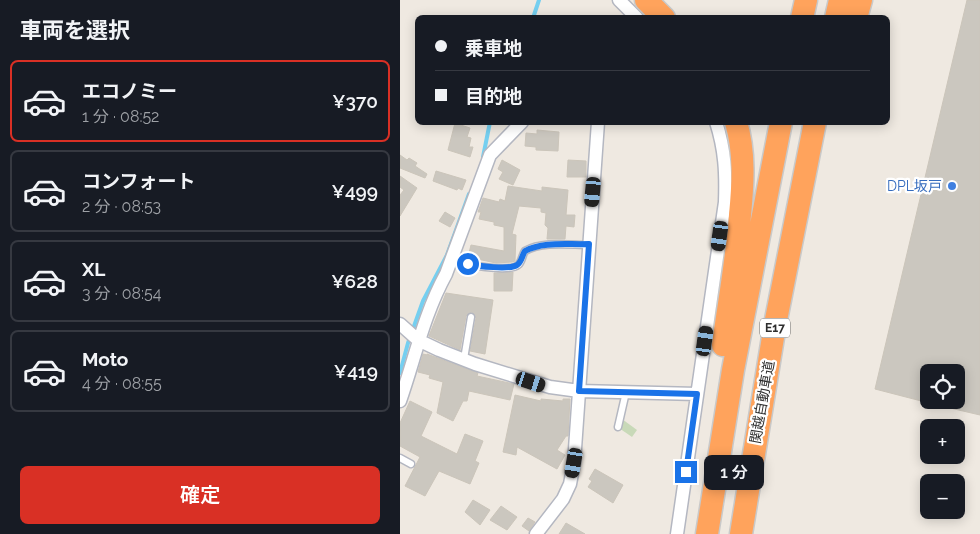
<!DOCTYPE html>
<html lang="ja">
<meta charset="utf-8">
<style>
:root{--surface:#171b24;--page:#242831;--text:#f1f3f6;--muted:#9ea1a6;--line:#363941;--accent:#d93025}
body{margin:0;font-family:Raleway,"Noto Sans JP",sans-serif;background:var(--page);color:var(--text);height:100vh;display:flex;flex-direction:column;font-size:19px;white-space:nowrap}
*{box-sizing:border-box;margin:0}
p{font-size:16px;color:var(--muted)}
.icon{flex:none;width:28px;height:28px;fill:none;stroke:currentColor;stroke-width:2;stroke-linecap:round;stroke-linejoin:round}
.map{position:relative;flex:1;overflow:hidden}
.details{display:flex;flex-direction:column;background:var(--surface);width:400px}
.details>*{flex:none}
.banner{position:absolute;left:15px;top:15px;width:475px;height:110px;border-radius:8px;box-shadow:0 2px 12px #0003;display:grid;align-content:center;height:110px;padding:0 20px;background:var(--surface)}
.buttons{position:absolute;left:520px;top:364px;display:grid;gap:10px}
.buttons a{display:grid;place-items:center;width:45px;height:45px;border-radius:8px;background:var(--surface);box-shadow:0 2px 12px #0003;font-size:25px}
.end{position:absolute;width:22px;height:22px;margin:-11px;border:6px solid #1a73e8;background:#fff;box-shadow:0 0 0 2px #fff}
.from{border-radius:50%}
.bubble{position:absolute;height:35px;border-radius:8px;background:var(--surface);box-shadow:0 2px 12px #0003;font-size:16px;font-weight:600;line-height:35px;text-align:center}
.car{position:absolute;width:15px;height:30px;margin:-15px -8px;border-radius:6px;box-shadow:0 0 4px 1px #0007;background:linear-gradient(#222 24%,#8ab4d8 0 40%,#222 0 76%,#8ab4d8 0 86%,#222 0)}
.banner b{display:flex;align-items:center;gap:18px;height:48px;font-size:19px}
.banner b+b{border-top:1px solid var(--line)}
.banner i{width:12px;height:12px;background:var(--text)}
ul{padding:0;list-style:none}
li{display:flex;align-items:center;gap:15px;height:82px;margin:0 10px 8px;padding:0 10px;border:2px solid var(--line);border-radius:8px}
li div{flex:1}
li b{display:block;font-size:19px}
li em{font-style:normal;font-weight:600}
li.on{border-color:var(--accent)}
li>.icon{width:45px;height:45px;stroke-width:1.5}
h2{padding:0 20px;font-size:22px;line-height:60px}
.cta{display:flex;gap:10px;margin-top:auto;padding:10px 20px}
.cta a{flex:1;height:58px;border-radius:8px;background:var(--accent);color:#fff;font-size:20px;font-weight:600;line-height:58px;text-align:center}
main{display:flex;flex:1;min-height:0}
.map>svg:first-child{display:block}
</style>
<main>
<section class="details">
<h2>車両を選択</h2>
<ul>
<li class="on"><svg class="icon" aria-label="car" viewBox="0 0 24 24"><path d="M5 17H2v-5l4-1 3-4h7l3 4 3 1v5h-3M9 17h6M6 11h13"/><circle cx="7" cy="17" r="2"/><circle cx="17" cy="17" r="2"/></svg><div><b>エコノミー</b><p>1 分 · 08:52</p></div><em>¥370</em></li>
<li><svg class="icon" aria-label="car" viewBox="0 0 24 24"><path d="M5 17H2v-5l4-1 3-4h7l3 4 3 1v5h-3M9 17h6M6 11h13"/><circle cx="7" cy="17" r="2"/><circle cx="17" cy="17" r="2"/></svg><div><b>コンフォート</b><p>2 分 · 08:53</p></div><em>¥499</em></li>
<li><svg class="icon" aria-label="car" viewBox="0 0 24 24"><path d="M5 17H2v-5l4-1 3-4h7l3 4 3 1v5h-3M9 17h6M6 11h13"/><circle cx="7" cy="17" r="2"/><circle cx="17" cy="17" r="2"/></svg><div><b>XL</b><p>3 分 · 08:54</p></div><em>¥628</em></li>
<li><svg class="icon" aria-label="car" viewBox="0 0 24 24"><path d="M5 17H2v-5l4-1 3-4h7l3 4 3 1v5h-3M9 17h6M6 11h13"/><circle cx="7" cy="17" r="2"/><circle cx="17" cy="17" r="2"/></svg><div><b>Moto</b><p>4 分 · 08:55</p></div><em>¥419</em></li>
</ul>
<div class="cta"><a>確定</a></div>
</section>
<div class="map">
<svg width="580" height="534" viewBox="0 0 580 534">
<rect width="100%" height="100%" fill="#efe9e1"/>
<path fill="#c8d9b8" d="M222,419L237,430L232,437L219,428Z"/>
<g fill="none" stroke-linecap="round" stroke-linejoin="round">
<path stroke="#75cff0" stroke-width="4" d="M133,18L139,0
M83,157L90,122
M0,373L8,343L23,301L47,255L69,194"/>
</g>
<path fill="#cbc7bf" stroke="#cbc5ba" d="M567,0H580V415L533,404L534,400H556V372H529V403L475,389Z
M55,123L70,128L67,137L71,138L69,147H73L70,157L48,150Z
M137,130L159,132L158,151L136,150V147L125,146L126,133L137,134Z
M0,155L7,160L9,158L17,163L15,166L27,174L25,178L0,168Z
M102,160L120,170L113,185L99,179L103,172L98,169Z
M168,160L186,161V177H167Z
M36,171L66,180L62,190L58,188L57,190L33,181Z
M0,176L17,188L0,216V195L4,190L0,187Z
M108,186L142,191V187L168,190L166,215H175L174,227L166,226L165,239H147L148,228L145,225L146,213L141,212V208L119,206L112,234L116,235L115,261L112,262L96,263L68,257L71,245L104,251V227L94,225V222L79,219L81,212H78L83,198L99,202L100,199L105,201Z
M45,212L55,218L50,227L39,221Z
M113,272L112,291H94V273Z
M46,293L93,300L85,354L70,351L76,318L72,312L69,313L66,316L60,350L29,336Z
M23,354L27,355V354L78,373L77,376L114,384L110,400L69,391L67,401H63L53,421L37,413L43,382L29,378L30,375L18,372Z
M115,395L141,401V399L163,401V399H170L168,436H166L157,450L165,455L157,469L117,447L116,455L103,452Z
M10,401L32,412L21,436L57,454L65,434L83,441L75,461L79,463L70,484L39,471L25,496L5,486L20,457L0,446V423Z
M195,469L223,485L213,503L188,487L192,481L189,479Z
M73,500L90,510L80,525L65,512Z
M101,506L117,517L107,530L90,520Z
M128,518L135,522L129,531L122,526Z
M166,523L185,534H159Z"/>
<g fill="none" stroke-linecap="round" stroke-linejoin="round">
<defs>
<path id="service" d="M51,261C63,264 109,273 118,265C122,262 122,255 125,251C143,241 169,245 189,245
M64,359L71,317
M218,427L226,392
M0,458L11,464"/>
<path id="minor" d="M219,0L237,18
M0,324L18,340L39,350L75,364L150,387L179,391L297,394
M0,401C15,358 24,314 46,274L90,155L122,122
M136,534L163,499L170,484L174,463L198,122
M277,534L325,202C326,173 325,150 316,122"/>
<path id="motorway" d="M246,0L264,18
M402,18L406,0
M436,18L440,0
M456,18L461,0
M323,345C329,301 337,258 340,215C343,184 345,152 336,122
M307,534L333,370L381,122
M341,534L375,325L415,122"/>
</defs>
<use href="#service" stroke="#b4b7c1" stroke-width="9"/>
<use href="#minor" stroke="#b4b7c1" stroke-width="15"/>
<use href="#motorway" stroke="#c9c9c9" stroke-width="25"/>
<use href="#service" stroke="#fff" stroke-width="6"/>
<use href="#minor" stroke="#fff" stroke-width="12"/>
<use href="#motorway" stroke="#ffa35c" stroke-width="22"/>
</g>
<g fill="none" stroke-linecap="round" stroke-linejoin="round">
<path stroke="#1a73e8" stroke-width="6" d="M68,264C77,266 110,270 117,265C122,262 122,255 125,251C143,241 169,245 189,244L179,391L297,394L286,472"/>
</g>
<circle fill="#3f7fe0" stroke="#fff" stroke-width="2" cx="552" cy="186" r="5"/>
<g text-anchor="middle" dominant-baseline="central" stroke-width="4.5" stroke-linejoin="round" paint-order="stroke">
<rect fill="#fff" stroke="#6d6d6d" stroke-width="1" x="360" y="318.5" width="30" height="19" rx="4"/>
<g font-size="12" font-weight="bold" fill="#2e2e2e">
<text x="375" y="328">E17</text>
</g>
<g font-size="14" fill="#366cbe" stroke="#fff" text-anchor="end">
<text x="542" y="186">DPL坂戸</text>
</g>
<g font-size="14" fill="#2e2e2e" stroke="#fff">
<text transform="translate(362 402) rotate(-80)">関越自動車道</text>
</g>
</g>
</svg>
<div class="buttons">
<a><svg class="icon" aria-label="locate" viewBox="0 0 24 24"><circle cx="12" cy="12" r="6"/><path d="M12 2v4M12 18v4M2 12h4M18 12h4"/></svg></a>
<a>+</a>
<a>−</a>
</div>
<i class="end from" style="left:68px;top:264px"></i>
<i class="end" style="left:286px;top:472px"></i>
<div class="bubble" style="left:304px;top:455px;width:60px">1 分</div>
<i class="car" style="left:193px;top:192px;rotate:185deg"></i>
<i class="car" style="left:320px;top:236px;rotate:188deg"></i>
<i class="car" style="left:305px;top:341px;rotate:8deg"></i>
<i class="car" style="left:131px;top:382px;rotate:108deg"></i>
<i class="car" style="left:174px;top:463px;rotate:190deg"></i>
<div class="banner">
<b><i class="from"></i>乗車地</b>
<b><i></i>目的地</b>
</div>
</div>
</main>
